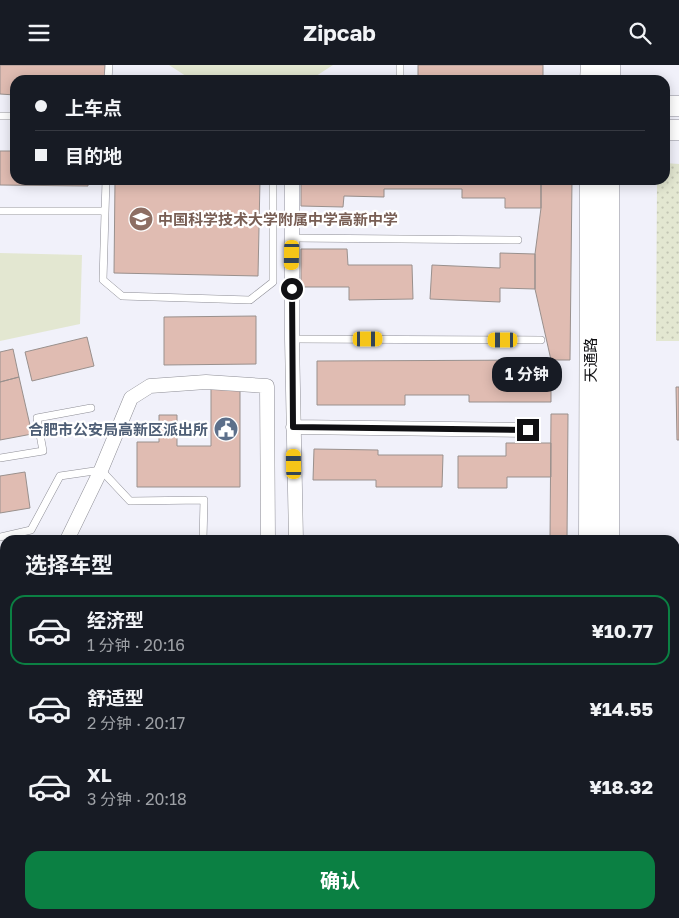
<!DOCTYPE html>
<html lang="zh">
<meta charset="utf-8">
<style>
:root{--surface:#171b24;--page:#20242c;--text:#f1f3f6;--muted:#9ea1a6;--line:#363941;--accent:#0b8043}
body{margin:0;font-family:"Golos Text","Noto Sans SC",sans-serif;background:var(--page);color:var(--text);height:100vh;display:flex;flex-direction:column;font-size:19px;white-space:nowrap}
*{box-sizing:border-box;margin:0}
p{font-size:16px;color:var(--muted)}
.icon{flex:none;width:28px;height:28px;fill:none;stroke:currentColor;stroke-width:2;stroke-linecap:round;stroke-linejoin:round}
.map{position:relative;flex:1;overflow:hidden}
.sheet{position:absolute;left:0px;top:470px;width:680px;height:384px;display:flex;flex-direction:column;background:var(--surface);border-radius:15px 15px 0 0;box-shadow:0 2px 12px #0003}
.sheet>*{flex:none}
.top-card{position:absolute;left:10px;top:10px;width:660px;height:110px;border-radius:15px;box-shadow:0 2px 12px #0003;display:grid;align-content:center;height:110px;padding:0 25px;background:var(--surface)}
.end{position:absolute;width:22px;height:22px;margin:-11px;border:6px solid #101013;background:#fff;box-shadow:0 0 0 2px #fff}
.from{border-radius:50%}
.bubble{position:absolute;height:35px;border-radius:15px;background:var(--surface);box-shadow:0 2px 12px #0003;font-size:16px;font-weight:700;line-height:35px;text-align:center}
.car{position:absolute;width:15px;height:30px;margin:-15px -8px;border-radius:6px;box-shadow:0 0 4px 1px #0007;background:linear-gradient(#f5c518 24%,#345 0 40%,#f5c518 0 76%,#345 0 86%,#f5c518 0)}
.top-card b{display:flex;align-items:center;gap:18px;height:48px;font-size:19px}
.top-card b+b{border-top:1px solid var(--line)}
.top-card i{width:12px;height:12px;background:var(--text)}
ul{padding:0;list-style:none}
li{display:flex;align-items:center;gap:15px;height:70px;margin:0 10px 8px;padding:0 15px;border:2px solid transparent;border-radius:15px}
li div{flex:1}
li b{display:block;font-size:19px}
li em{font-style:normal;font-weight:700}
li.on{border-color:var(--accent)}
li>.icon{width:45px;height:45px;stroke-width:1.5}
h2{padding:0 25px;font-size:22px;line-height:60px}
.action{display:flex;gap:10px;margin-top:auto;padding:10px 25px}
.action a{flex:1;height:58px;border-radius:15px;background:var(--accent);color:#fff;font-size:20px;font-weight:700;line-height:58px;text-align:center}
header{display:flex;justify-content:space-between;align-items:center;height:65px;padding:0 25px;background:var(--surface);font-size:22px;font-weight:700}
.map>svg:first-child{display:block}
</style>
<header><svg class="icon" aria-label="menu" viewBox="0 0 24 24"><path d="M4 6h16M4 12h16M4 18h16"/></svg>Zipcab<svg class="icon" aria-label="search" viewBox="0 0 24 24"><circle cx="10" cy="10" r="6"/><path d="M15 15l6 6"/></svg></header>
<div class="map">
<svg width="679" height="853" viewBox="0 0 679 853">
<defs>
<pattern id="green-dots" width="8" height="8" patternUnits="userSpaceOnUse" patternTransform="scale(1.25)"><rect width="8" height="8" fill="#e3e7d1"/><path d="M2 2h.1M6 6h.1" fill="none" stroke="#c2c5b3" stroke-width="1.8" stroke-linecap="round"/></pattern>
</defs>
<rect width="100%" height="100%" fill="#f1f1fa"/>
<path fill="url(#green-dots)" d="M665,98L679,99V276H656L657,115H665Z"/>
<path fill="#e3e7d1" d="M169,0H333L310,15H192Z
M0,188L82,190L80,259L0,276Z"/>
<path fill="#e0bcb2" stroke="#99908d" d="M0,0H105V15H15V30L0,29Z
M418,0H543V14H418Z
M0,86H15V115H88V121L0,120Z
M115,115H260L258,211L114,208Z
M301,115H541V143H505V133H462V124H384V132L344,131L343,142L301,141Z
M541,115H572L570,295H551L535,224V189L541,143Z
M301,184H347L348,200H412L413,234L349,235V222H301Z
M500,188L535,189V224L500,223V237L430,234L432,200L500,203Z
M256,251V299L164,300V252Z
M87,272L94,301L32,316L25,287Z
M13,284L19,312L0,317V287Z
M551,295V337H469V330H405V340H317V296Z
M19,312L32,369L0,375V317Z
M676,322H679V375H677Z
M211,323H240V422H137V377H159V350H177V381H211Z
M551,349H568L567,475H550Z
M506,378H551V412H507V423H458V391H506Z
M314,384L378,385V390H443L442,422H376V415H313Z
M25,407L30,443L0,448V411Z
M469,471V475H356V472Z
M101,474H187V475H101Z
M5,492V539L0,540V493Z
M0,733H5V771H0Z
M675,773H679V853H661V849H675Z
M0,797H5V839H0Z
M72,849H108V853H72Z
M548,849H567V853H548Z
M336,851L389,852V853H336Z"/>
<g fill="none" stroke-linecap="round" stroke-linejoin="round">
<defs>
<path id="lane" d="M400,0V15
M108,15L109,0
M0,51H15
M106,115L103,215L122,231L250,235L273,217V115
M0,146H105
M293,173L518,175
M292,274L541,275
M0,393L43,386L37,353L91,343
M0,472L31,465L60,411L101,405L130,436L204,435L203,475
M4,652H5
M51,849V853"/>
<path id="street" d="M292,115V274L296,475
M293,362L528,365
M67,475L101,405L131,333L150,321L206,317L267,321L268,475
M0,569L5,568
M208,849L209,853
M397,849V853"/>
<path id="secondary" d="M590,15L591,0
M610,15V0
M665,41H679
M665,65H679
M589,475L590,115
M609,475V115
M588,853V849
M608,853V849"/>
</defs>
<use href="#lane" stroke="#8e8e96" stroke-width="8"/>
<use href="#street" stroke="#8e8e96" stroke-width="15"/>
<use href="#secondary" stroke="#8e8e96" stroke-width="21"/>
<use href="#lane" stroke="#fff" stroke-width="7"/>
<use href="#street" stroke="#fff" stroke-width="14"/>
<use href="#secondary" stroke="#fff" stroke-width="20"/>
</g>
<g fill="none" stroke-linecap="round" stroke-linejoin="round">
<path stroke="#101013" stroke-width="6" d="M292,224L293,362L528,365"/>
</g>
<defs>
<symbol id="school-disc" viewBox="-11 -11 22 22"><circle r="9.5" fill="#8d6e63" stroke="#fff"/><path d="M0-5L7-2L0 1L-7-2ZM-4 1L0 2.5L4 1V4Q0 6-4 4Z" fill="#fff"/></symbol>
<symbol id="civic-disc" viewBox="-11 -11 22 22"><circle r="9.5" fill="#5c6f8a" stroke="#fff"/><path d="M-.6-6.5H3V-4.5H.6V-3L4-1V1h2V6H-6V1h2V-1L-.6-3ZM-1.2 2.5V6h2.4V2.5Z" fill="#fff"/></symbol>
</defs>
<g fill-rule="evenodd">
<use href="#school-disc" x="127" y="140" width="28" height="28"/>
<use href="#civic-disc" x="212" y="350" width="28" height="28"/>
</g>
<g text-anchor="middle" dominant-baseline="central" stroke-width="4.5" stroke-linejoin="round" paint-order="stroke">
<g font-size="15" font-weight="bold" fill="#785e54" stroke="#fff" text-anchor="start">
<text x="158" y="154">中国科学技术大学附属中学高新中学</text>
</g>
<g font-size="15" fill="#101013" stroke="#fff">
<text transform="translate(590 295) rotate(-90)">天通路</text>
</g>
<g font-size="15" font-weight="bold" fill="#4e5e75" stroke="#fff" text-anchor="end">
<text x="208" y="364">合肥市公安局高新区派出所</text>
</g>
</g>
</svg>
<i class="end from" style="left:292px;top:224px"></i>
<i class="end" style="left:528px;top:365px"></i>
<div class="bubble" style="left:492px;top:292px;width:70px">1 分钟</div>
<i class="car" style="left:292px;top:190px;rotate:181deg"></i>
<i class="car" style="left:368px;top:274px;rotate:90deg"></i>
<i class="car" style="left:503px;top:275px;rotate:270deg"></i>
<i class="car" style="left:294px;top:399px;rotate:359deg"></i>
<div class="top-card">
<b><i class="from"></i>上车点</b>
<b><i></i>目的地</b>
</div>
<section class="sheet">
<h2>选择车型</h2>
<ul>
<li class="on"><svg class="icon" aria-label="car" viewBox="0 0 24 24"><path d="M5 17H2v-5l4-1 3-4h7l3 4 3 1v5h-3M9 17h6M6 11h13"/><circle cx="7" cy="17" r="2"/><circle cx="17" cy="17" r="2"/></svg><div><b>经济型</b><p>1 分钟 · 20:16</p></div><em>¥10.77</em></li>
<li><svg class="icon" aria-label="car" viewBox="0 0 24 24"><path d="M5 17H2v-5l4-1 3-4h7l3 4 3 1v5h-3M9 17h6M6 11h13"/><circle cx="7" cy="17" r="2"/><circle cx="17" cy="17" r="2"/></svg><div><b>舒适型</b><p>2 分钟 · 20:17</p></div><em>¥14.55</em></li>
<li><svg class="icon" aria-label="car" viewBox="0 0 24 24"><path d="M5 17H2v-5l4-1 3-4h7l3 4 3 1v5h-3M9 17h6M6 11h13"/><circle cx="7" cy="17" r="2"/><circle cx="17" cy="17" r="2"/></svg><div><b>XL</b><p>3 分钟 · 20:18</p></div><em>¥18.32</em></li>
</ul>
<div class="action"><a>确认</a></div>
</section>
</div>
